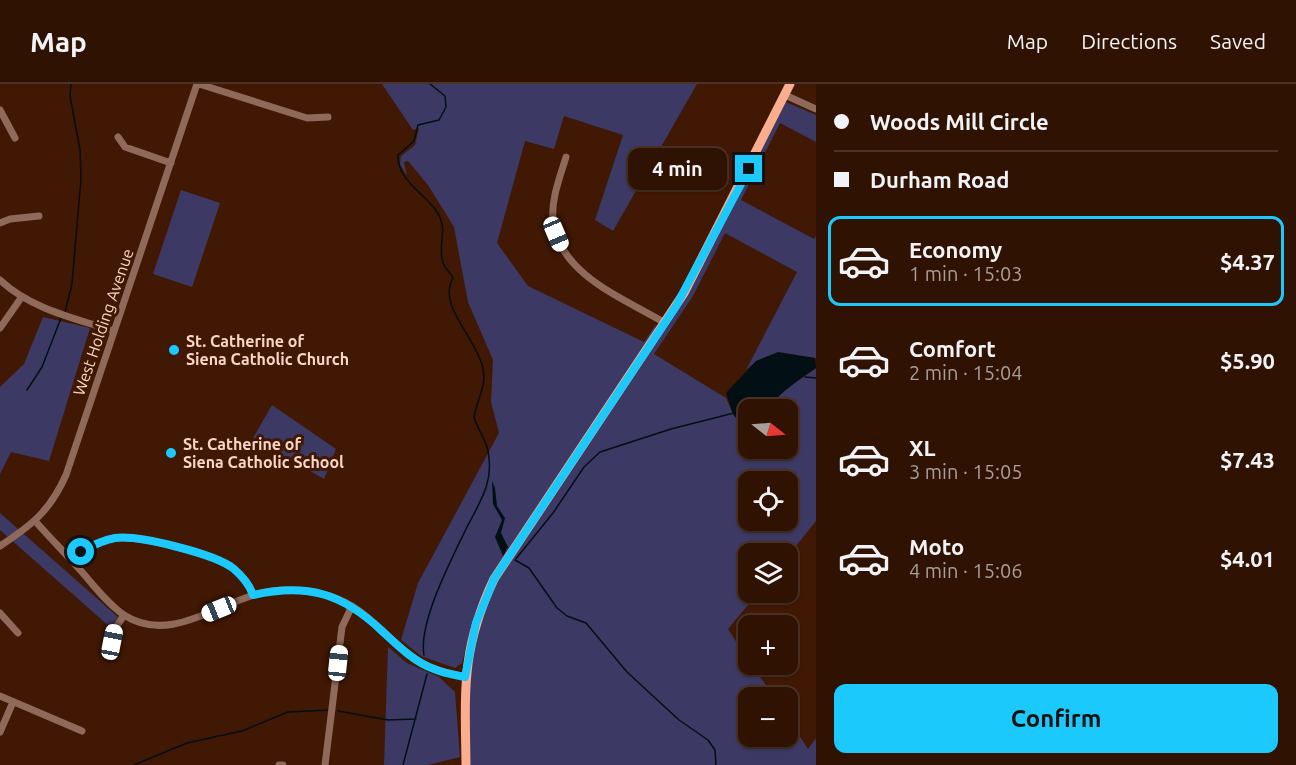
<!DOCTYPE html>
<meta charset="utf-8">
<style>
:root{--surface:#301203;--page:#3c2012;--text:#f1f3f6;--muted:#a89e9a;--line:#4b3225;--accent:#1bc9fc}
body{margin:0;font-family:Ubuntu,sans-serif;background:var(--page);color:var(--text);height:100vh;display:flex;flex-direction:column;font-size:22px;white-space:nowrap}
*{box-sizing:border-box;margin:0}
p{font-size:20px;color:var(--muted)}
.icon{flex:none;width:33px;height:33px;fill:none;stroke:currentColor;stroke-width:2;stroke-linecap:round;stroke-linejoin:round}
.map{position:relative;flex:1;overflow:hidden}
.side{display:flex;flex-direction:column;background:var(--surface);width:480px}
.side>*{flex:none}
.hud{display:grid;align-content:center;height:132px;padding:0 18px;background:var(--surface)}
.needle{width:39px;rotate:107deg}
.buttons{position:absolute;left:738px;top:315px;display:grid;gap:12px}
.buttons a{display:grid;place-items:center;width:60px;height:60px;border-radius:12px;background:var(--surface);box-shadow:0 2px 4px #0004,0 0 0 2px var(--line);font-size:30px}
.end{position:absolute;width:27px;height:27px;margin:-14px;border:8px solid #1bc9fc;background:#111;box-shadow:0 0 0 3px #111}
.from{border-radius:50%}
.bubble{position:absolute;height:42px;border-radius:12px;background:var(--surface);box-shadow:0 2px 4px #0004,0 0 0 2px var(--line);font-size:20px;font-weight:700;line-height:42px;text-align:center}
.car{position:absolute;width:18px;height:36px;margin:-18px -9px;border-radius:8px;box-shadow:0 0 4px 2px #0007;background:linear-gradient(#fff 24%,#345 0 40%,#fff 0 76%,#345 0 86%,#fff 0)}
.hud b{display:flex;align-items:center;gap:21px;height:57px;font-size:22px}
.hud b+b{border-top:2px solid var(--line)}
.hud i{width:15px;height:15px;background:var(--text)}
ul{padding:0;list-style:none}
li{display:flex;align-items:center;gap:18px;height:90px;margin:0 12px 9px;padding:0 6px;border:3px solid transparent;border-radius:12px}
li div{flex:1}
li b{display:block;font-size:22px}
li em{font-style:normal;font-weight:700}
li.active{border-color:var(--accent)}
li>.icon{width:54px;height:54px;stroke-width:1.5}
.button{display:flex;gap:12px;margin-top:auto;padding:12px 18px}
.button a{flex:1;height:69px;border-radius:12px;background:var(--accent);color:#111;font-size:24px;font-weight:700;line-height:69px;text-align:center}
header{display:flex;align-items:center;gap:36px;box-sizing:border-box;height:84px;padding:0 30px;background:var(--surface);border-bottom:2px solid var(--line)}
header strong{font-size:28px}
nav{display:flex;gap:33px;margin-inline-start:auto;font-size:21px}
main{display:flex;flex:1;min-height:0}
.map>svg:first-child{display:block}
</style>
<header>
<strong>Map</strong>
<nav><a>Map</a><a>Directions</a><a>Saved</a></nav>
</header>
<main>
<div class="map">
<svg width="816" height="681" viewBox="0 0 816 681">
<rect width="100%" height="100%" fill="#401804"/>
<path fill="#3c3964" fill-rule="evenodd" d="M382,0H697L613,147L595,136L623,51L564,32L554,65L525,57L497,159L528,202L644,258L656,240L654,249L474,534L462,579L455,584L421,572L401,556L418,499L499,349L491,318L493,276L468,218L454,143L428,101L408,77L404,78L407,92L400,80L401,72L415,61L419,44L413,46Z
M786,18L816,31V58L780,39L741,116L814,155L816,152V274C786,271 771,263 746,286L797,188L725,149L693,212L654,270L726,314L733,330L745,342L748,340V364H788V326L776,325V315C787,303 803,294 816,284V437L788,472V470H748V508L758,509L728,545L748,576V580L752,581L774,613L748,614V652H788V634L808,665L816,654V681H469L468,602L480,538L495,501L687,210ZM748,398H788V436H748Z
M181,106L220,119L192,203L153,190Z
M43,233L90,244L49,377L11,368L0,390V303L24,280Z
M272,321L336,365L324,395L253,354Z
M0,429L118,533L111,544L0,446Z
M388,563L407,579L439,593L455,608L460,673L428,681H384Z"/>
<path fill="#020f14" d="M778,268L815,274L816,284C804,292 785,305 776,315V325L748,326V340L742,342L733,330L726,309L756,277Z
M492,397L495,404L497,422L505,434L501,449L508,463L503,472L495,453L502,436L493,420Z"/>
<g fill="none" stroke-linecap="round" stroke-linejoin="round">
<path stroke="#020f14" stroke-width="1.5" d="M65,228L72,200L81,95L80,66L70,12L71,0
M805,293L816,294
M27,306L42,283L61,234
M424,571C418,538 453,472 468,441C481,416 494,398 488,367C486,355 477,345 474,333C477,315 487,302 483,284C476,253 437,222 453,194C451,188 445,186 443,179C437,161 449,146 437,128C425,109 397,97 398,71L414,57L418,41L439,36L446,23L445,12L430,0
M338,627L388,636L416,635
M134,681L187,659L242,647L288,628L330,626
M403,681L427,590
M716,681L715,666L708,656L679,636L627,588L586,539L567,532L557,524L529,484L515,476L553,429L584,383L600,368L671,345L734,329"/>
<path stroke="#8f6a5a" stroke-width="7" d="M199,0L307,34L328,33
M785,11L816,25
M0,26L15,54
M118,53L125,63L171,79
M566,73C560,93 551,115 553,136C558,190 625,215 665,239
M0,139L10,135L39,132
M0,196C31,225 74,234 114,247
M0,244L21,214
M36,438C51,455 67,471 82,488C95,503 108,520 124,531C167,559 213,523 254,511C280,503 304,505 330,512C364,522 386,554 414,574C429,585 447,589 465,593
M0,462C32,441 50,427 66,391L197,0
M71,476C85,466 100,455 117,454C141,452 215,470 234,485C242,491 250,502 253,511
M0,529L18,549
M112,558L115,545L124,531
M0,612L82,647
M0,648L13,618
M279,681H283
M325,681L342,543L352,522"/>
<path stroke="#faae8d" stroke-width="9" d="M466,681C465,606 461,565 494,495L684,209L790,0"/>
</g>
<g fill="none" stroke-linecap="round" stroke-linejoin="round">
<path stroke="#1bc9fc" stroke-width="8" d="M81,468C92,462 102,456 115,454C139,451 216,470 234,485C242,492 250,502 253,511C307,499 342,509 382,547C397,561 414,578 434,585C443,589 455,591 465,593L476,539L494,495L676,222L749,85"/>
</g>
<g fill="#1bc9fc" stroke="#401804" stroke-width="2">
<circle cx="174" cy="266" r="6"/>
<circle cx="171" cy="369" r="6"/>
</g>
<g text-anchor="middle" dominant-baseline="central" stroke-width="6" stroke-linejoin="round" paint-order="stroke">
<g font-size="16" fill="#f8d6c7" stroke="#401804">
<text transform="translate(103 238) rotate(-71)">West Holding Avenue</text>
</g>
<g font-size="16" font-weight="bold" fill="#f8d6c7" stroke="#401804" text-anchor="start">
<text x="186" y="257">St. Catherine of<tspan x="186" dy="18">Siena Catholic Church</tspan></text>
<text x="183" y="360">St. Catherine of<tspan x="183" dy="18">Siena Catholic School</tspan></text>
</g>
</g>
</svg>
<div class="buttons">
<a><svg class="needle" viewBox="-14 -14 28 28"><path d="M0-13l5 13h-10z" fill="#e53935"/><path d="M0 13l5-13h-10z" fill="#a89e9a"/></svg></a>
<a><svg class="icon" aria-label="locate" viewBox="0 0 24 24"><circle cx="12" cy="12" r="6"/><path d="M12 2v4M12 18v4M2 12h4M18 12h4"/></svg></a>
<a><svg class="icon" aria-label="layers" viewBox="0 0 24 24"><path d="M12 4l9 5-9 5-9-5zM3 14l9 5 9-5"/></svg></a>
<a>+</a>
<a>−</a>
</div>
<i class="end from" style="left:81px;top:468px"></i>
<i class="end" style="left:749px;top:85px"></i>
<div class="bubble" style="left:628px;top:64px;width:99px">4 min</div>
<i class="car" style="left:556px;top:150px;rotate:157deg"></i>
<i class="car" style="left:219px;top:525px;rotate:248deg"></i>
<i class="car" style="left:112px;top:558px;rotate:11deg"></i>
<i class="car" style="left:338px;top:579px;rotate:6deg"></i>
</div>
<section class="side">
<div class="hud">
<b><i class="from"></i>Woods Mill Circle</b>
<b><i></i>Durham Road</b>
</div>
<ul>
<li class="active"><svg class="icon" aria-label="car" viewBox="0 0 24 24"><path d="M5 17H2v-5l4-1 3-4h7l3 4 3 1v5h-3M9 17h6M6 11h13"/><circle cx="7" cy="17" r="2"/><circle cx="17" cy="17" r="2"/></svg><div><b>Economy</b><p>1 min · 15:03</p></div><em>$4.37</em></li>
<li><svg class="icon" aria-label="car" viewBox="0 0 24 24"><path d="M5 17H2v-5l4-1 3-4h7l3 4 3 1v5h-3M9 17h6M6 11h13"/><circle cx="7" cy="17" r="2"/><circle cx="17" cy="17" r="2"/></svg><div><b>Comfort</b><p>2 min · 15:04</p></div><em>$5.90</em></li>
<li><svg class="icon" aria-label="car" viewBox="0 0 24 24"><path d="M5 17H2v-5l4-1 3-4h7l3 4 3 1v5h-3M9 17h6M6 11h13"/><circle cx="7" cy="17" r="2"/><circle cx="17" cy="17" r="2"/></svg><div><b>XL</b><p>3 min · 15:05</p></div><em>$7.43</em></li>
<li><svg class="icon" aria-label="car" viewBox="0 0 24 24"><path d="M5 17H2v-5l4-1 3-4h7l3 4 3 1v5h-3M9 17h6M6 11h13"/><circle cx="7" cy="17" r="2"/><circle cx="17" cy="17" r="2"/></svg><div><b>Moto</b><p>4 min · 15:06</p></div><em>$4.01</em></li>
</ul>
<div class="button"><a>Confirm</a></div>
</section>
</main>
